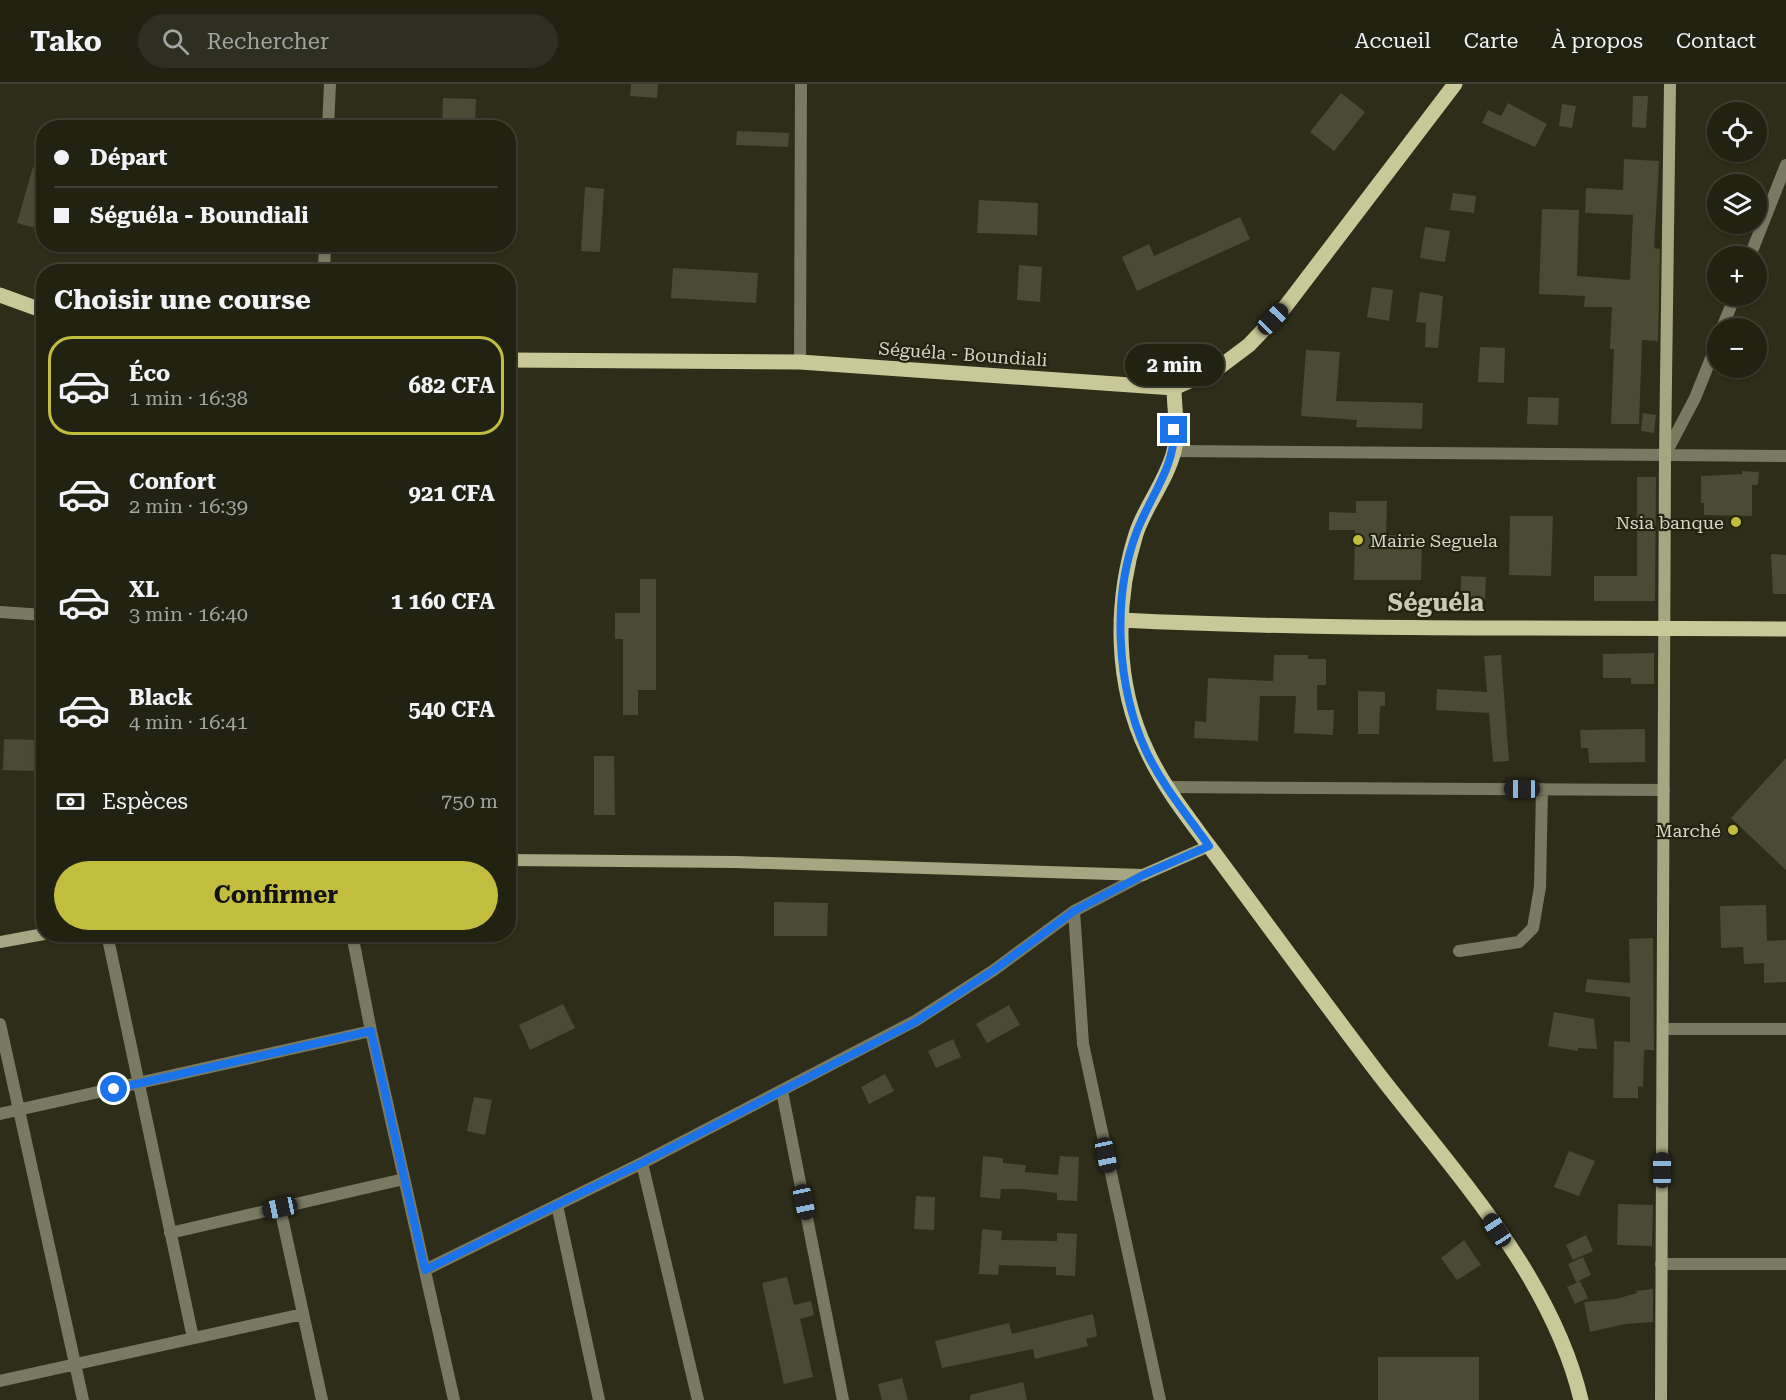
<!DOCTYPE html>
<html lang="fr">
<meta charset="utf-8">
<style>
:root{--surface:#222213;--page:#2e2f21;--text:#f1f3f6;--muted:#a2a4a0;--line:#3f3f33;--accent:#c2bd3f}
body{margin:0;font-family:"Roboto Serif",serif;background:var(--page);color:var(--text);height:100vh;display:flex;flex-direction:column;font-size:22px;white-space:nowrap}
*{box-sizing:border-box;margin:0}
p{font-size:20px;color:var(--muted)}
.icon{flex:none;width:33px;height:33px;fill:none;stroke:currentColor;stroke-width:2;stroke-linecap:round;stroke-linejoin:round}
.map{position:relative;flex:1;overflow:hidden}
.drawer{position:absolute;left:36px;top:180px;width:480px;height:678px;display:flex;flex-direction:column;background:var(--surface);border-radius:24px;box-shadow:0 2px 4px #0004,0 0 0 2px var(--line)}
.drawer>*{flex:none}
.guide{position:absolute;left:36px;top:36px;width:480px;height:132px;border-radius:24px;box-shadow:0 2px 4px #0004,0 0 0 2px var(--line);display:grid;align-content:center;height:132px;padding:0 18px;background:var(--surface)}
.controls{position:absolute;left:1707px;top:18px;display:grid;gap:12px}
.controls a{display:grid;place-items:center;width:60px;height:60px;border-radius:50%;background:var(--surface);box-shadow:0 2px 4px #0004,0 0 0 2px var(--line);font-size:30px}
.end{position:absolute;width:27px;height:27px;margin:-14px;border:8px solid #1a73e8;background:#fff;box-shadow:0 0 0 3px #fff}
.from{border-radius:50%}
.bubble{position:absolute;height:42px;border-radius:21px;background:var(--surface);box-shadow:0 2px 4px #0004,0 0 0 2px var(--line);font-size:20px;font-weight:700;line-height:42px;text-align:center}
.car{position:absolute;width:18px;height:36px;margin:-18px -9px;border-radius:8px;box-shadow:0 0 4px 2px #0007;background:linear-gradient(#222 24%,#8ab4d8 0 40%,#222 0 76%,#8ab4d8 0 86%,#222 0)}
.guide b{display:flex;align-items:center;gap:21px;height:57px;font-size:22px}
.guide b+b{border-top:2px solid var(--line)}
.guide i{width:15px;height:15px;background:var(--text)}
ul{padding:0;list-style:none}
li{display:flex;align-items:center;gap:18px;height:99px;margin:0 12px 9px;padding:0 6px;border:3px solid transparent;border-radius:24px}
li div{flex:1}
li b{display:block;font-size:22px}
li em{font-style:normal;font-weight:700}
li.selected{border-color:var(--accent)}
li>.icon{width:54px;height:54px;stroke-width:1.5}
h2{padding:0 18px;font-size:27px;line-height:72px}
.pay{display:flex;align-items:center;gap:15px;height:66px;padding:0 18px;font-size:22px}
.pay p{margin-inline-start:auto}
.button{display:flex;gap:12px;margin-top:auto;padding:12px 18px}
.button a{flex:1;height:69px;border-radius:36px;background:var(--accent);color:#111;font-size:24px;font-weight:700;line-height:69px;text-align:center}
header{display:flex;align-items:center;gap:36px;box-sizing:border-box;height:84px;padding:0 30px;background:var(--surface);border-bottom:2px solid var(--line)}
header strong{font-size:28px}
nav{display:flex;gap:33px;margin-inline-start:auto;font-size:21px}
.search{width:420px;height:54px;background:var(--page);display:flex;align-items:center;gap:15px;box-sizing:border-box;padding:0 21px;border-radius:33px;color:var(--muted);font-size:22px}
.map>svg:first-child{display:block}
</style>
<header>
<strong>Tako</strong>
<div class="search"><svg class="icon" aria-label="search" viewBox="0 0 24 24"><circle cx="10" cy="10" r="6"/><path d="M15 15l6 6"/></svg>Rechercher</div>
<nav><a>Accueil</a><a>Carte</a><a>À propos</a><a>Contact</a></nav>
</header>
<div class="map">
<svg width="1786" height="1316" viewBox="0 0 1786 1316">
<rect width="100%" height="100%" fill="#2d2d19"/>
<path fill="#4a4a35" d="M631,0H658L657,14L630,12Z
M1341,9L1365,28L1334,67L1310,48Z
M1633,12H1648L1646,44L1632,43Z
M443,14L476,15L475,44H442Z
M1508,19L1547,40L1535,63L1482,39L1488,26L1501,32Z
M1562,20L1576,22L1572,44L1559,42Z
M737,47L789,49L788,63L736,61Z
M1624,75L1659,77L1654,164L1660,165L1658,257L1642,256L1639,340H1611L1614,265H1610L1612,223H1584L1585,212L1539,210L1542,125L1579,126L1577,192L1630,196L1633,131L1585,129L1586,104L1623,106Z
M33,83L44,86V129L39,145L17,139Z
M585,103L604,105L600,168L581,167Z
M1453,109L1476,112L1474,129L1450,126Z
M979,116L1038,119L1037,151L977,149Z
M1240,133L1250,155L1137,207L1122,173L1149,160L1154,172Z
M1425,143L1450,147L1445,178L1420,174Z
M1019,181L1042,183L1040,218L1017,216Z
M673,184L758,189L756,219L671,214Z
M1372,203L1393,206L1389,237L1367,233Z
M1420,208L1443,212L1438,264L1425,263L1426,239L1416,238Z
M1480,263L1505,264L1504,299L1478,298Z
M1306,266L1340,268L1336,317L1423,319L1422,345L1356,343L1357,336L1301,332Z
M1528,313L1559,314L1558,341L1527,340Z
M1643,329L1656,331L1654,349L1641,347Z
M1742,387L1759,388L1758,401H1752V432L1704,431V419H1701V392L1742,390Z
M1637,393H1656L1655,517H1594V492H1637Z
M1356,417H1387L1386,451L1422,452L1421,496H1354L1355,446H1329V428L1356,429Z
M1510,432H1553L1551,492L1509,491Z
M1771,470L1786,471V510H1773Z
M1461,492L1486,493L1485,515H1461Z
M640,495H656V606H638V631H623V555H615V529H640Z
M1654,569V600H1631V594H1603V570Z
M1274,571H1308V575H1326V601H1317V626H1334L1333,651L1294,649L1296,612H1260L1258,657L1194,654L1195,637L1206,638L1208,594L1273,597Z
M1501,571L1509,677L1493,678L1489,629L1436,626L1437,605L1487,608L1484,572Z
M1358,607L1385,608V622H1380L1379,650H1358Z
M1645,645V678L1589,679L1588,664H1581L1580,646Z
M4,655L34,656V687L3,686Z
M594,672H614L615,731H594Z
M1786,674V786L1731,734Z
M774,818L828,819L827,852H774Z
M1766,821L1767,857L1786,856V898L1764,899V879L1744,880L1743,863L1721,864L1720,822Z
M1653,854L1654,966H1644L1643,1003L1638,1002V1014H1613L1614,957L1630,958V913L1585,908L1587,895L1630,899L1629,855Z
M563,920L575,944L530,966L519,941Z
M1009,921L1020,941L987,959L976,940Z
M1554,928L1594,935L1597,965L1578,964V967L1548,962Z
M953,955L961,973L936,984L928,967Z
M885,990L894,1007L869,1020L861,1003Z
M474,1013L492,1016L485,1051L467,1047Z
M1569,1067L1595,1077L1579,1112L1554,1103Z
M983,1072L1003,1074V1079L1026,1081L1025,1088L1058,1091L1060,1072L1079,1073L1077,1117L1057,1116V1109L1023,1105H1001L1000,1115L980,1113Z
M916,1112L935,1113L934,1146L914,1145Z
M1618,1120L1653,1121L1652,1162L1617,1161Z
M982,1145L1002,1147L1001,1156L1057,1157V1149L1077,1150L1075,1192L1056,1191V1183L999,1181L998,1191L979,1190Z
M1586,1151L1593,1167L1573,1176L1566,1161Z
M1464,1156L1481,1181L1457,1196L1441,1174Z
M1583,1173L1591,1191L1576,1198L1568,1180Z
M787,1193L794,1221L811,1217L814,1231L800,1235L813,1293L784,1300L762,1199Z
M1580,1197L1588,1214L1575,1220L1567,1203Z
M1653,1205V1238L1625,1240L1590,1248L1584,1218L1616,1215L1637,1209L1636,1207Z
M1093,1230L1097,1252L1086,1255L1088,1262L1035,1275L1033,1265L942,1284L935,1257L1009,1239L1012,1250Z
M1378,1273H1479V1316H1378Z
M902,1294L908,1316H882L878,1300Z
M1023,1298L1027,1316H970V1311Z"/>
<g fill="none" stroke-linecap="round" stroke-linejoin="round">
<path stroke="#7a7a63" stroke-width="12" d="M328,44L330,0
M1750,172L1786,81
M324,188L325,160
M1722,244L1735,212
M800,278L801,0
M1175,367L1786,372
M1665,371L1695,314L1718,257
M0,528L44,531
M1166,703L1664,706
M1074,827L1083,960L1160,1316
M107,850L193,1254
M352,850L371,947L454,1316
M1459,867L1519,858L1533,844L1540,803L1542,705
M0,940L83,1316
M1663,945H1786
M782,1007L843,1316
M0,1030L371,947
M642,1079L698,1316
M557,1121L599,1316
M280,1124L322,1316
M170,1149L404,1095
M1661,1180H1786
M425,1186L642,1079L915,937L994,886L1074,827L1143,791
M0,1297L303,1230"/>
<path stroke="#a6a682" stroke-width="12" d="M508,776L736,778L1143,791L1209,762
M0,858L44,850
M1661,1316L1665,371L1670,0"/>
<path stroke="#c9c899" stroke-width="15" d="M0,211L44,227
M508,276L800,278L1174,304L1217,285L1249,261L1285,223L1455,0
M1174,304C1174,323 1179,349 1174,367C1167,396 1145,422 1136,450C1114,520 1115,601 1147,667C1163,702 1187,732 1209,762C1265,837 1320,913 1377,988C1453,1087 1552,1192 1581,1316
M1121,536C1342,547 1564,543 1786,545"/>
</g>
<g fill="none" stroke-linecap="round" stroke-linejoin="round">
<path stroke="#1a73e8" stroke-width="8" d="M114,1005L371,947L425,1186L642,1079L915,938L994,886L1074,827L1143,791L1209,762C1187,731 1162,701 1146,667C1117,603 1111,514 1137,447C1150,413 1175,383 1174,346"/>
</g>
<g fill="#c2bd3f" stroke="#23230f" stroke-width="2">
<circle cx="1736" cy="438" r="6"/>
<circle cx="1358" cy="456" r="6"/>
<circle cx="1733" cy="746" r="6"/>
</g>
<g text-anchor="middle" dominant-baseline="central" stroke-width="4.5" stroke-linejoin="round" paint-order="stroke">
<g font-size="18" fill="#d5d5c9" stroke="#23230f">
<text transform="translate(963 270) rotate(4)">Séguéla - Boundiali</text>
</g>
<g font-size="18" fill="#d5d5c9" stroke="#23230f" text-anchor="end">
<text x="1724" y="438">Nsia banque</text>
<text x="1370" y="456" text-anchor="start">Mairie Seguela</text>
<text x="1721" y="746">Marché</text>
</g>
<g font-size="24" font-weight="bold" fill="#cacab2" stroke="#23230f">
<text x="1436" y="519">Séguéla</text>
</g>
</g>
</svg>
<div class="controls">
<a><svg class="icon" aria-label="locate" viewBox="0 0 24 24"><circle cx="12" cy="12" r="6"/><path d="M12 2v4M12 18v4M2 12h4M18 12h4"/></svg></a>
<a><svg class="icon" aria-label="layers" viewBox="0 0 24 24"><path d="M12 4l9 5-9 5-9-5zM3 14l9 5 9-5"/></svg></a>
<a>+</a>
<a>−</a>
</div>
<i class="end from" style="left:114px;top:1005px"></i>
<i class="end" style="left:1174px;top:346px"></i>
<div class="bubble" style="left:1125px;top:260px;width:99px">2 min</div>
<i class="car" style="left:1273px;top:235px;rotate:44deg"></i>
<i class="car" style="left:1522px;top:705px;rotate:270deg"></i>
<i class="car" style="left:1106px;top:1071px;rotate:168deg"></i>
<i class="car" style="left:1662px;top:1086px;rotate:0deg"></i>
<i class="car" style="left:804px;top:1118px;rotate:168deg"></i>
<i class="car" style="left:280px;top:1124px;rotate:258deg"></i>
<i class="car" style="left:1497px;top:1146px;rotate:327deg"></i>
<div class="guide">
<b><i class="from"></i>Départ</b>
<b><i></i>Séguéla - Boundiali</b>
</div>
<section class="drawer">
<h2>Choisir une course</h2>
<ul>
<li class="selected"><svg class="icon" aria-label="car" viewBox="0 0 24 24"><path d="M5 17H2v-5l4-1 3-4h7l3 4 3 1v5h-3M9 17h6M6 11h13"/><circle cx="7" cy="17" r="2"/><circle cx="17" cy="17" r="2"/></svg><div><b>Éco</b><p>1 min · 16:38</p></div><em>682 CFA</em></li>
<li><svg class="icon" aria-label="car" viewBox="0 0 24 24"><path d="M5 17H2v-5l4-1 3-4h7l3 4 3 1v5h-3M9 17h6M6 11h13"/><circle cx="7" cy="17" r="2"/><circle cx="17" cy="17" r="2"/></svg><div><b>Confort</b><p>2 min · 16:39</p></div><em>921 CFA</em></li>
<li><svg class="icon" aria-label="car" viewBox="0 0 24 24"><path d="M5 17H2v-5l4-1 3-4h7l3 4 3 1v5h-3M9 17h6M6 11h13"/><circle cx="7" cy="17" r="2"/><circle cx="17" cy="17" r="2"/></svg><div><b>XL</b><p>3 min · 16:40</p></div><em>1 160 CFA</em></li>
<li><svg class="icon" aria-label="car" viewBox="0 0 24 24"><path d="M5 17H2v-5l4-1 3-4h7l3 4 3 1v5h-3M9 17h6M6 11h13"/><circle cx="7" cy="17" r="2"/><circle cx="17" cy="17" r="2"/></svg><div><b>Black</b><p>4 min · 16:41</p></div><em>540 CFA</em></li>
</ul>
<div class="pay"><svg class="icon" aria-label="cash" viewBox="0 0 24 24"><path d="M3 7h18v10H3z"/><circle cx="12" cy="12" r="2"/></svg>Espèces<p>750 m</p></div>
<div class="button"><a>Confirmer</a></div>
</section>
</div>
